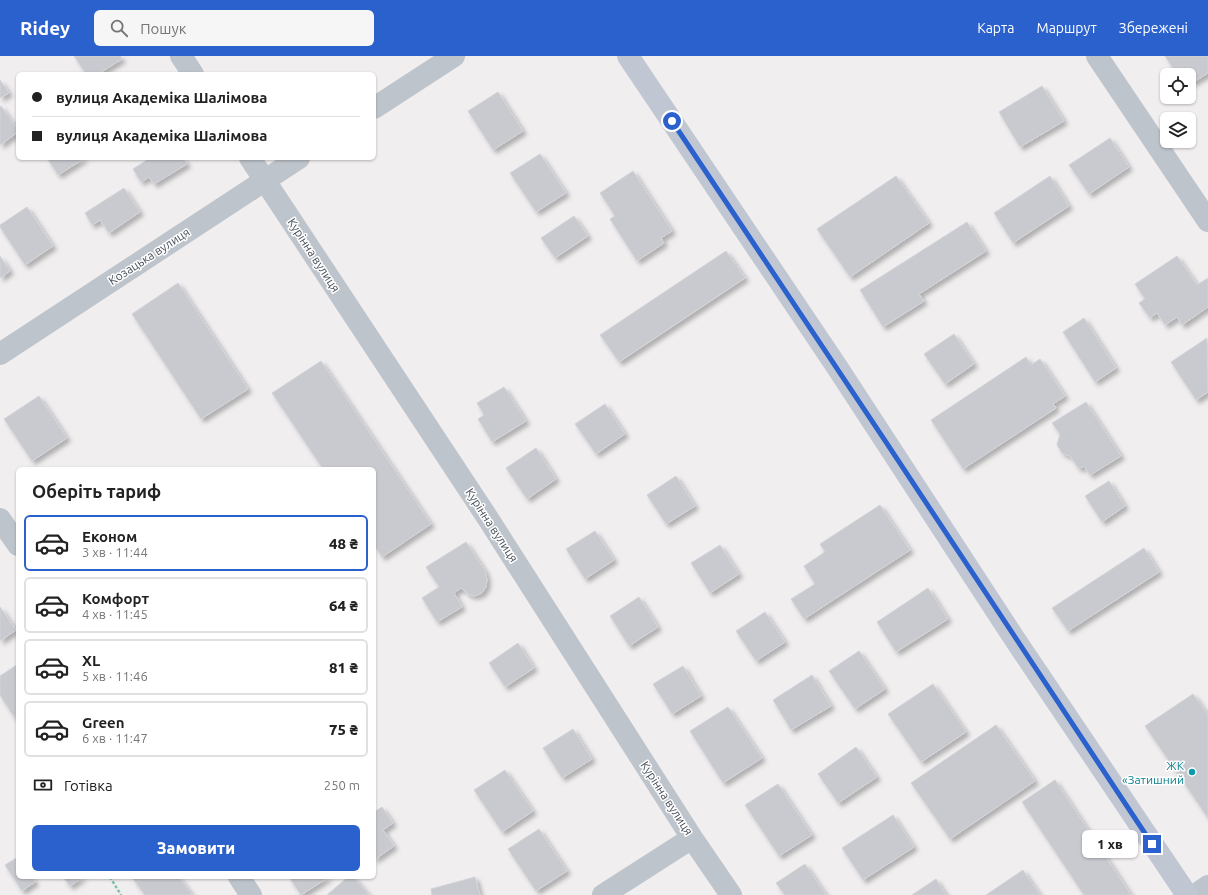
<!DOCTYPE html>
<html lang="uk">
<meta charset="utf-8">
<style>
:root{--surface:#fff;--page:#f6f6f6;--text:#222;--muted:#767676;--line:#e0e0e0;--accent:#2b61cd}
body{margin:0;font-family:Ubuntu,sans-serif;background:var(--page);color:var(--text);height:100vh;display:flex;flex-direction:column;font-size:15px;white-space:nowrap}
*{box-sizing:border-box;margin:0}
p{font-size:13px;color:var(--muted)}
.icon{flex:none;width:22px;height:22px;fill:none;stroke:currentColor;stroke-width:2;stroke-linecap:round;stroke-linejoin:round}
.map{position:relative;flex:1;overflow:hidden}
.side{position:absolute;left:16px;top:411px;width:360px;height:412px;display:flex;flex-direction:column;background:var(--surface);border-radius:6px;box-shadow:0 1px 3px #0004}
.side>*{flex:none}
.hud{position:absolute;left:16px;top:16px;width:360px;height:88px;border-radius:6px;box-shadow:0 1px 3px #0004;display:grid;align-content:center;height:88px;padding:0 16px;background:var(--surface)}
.buttons{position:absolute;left:1160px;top:12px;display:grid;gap:8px}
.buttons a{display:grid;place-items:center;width:36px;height:36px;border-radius:6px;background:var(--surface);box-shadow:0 1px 3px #0004;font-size:20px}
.end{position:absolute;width:18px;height:18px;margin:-9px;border:5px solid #2b61cd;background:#fff;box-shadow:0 0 0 2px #fff}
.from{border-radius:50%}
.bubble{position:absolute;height:28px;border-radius:6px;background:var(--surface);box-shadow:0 1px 3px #0004;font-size:13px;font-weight:800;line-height:28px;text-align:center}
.hud b{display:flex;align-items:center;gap:14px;height:38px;font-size:15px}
.hud b+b{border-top:1px solid var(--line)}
.hud i{width:10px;height:10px;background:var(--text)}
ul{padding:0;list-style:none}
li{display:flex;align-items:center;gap:12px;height:56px;margin:0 8px 6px;padding:0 8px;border:2px solid var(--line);border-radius:6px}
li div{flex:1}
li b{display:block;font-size:15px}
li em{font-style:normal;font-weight:800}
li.on{border-color:var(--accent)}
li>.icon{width:36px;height:36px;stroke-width:1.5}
h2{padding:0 16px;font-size:18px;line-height:48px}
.pay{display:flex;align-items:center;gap:10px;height:44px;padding:0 16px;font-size:15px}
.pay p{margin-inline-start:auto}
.cta{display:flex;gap:8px;margin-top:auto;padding:8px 16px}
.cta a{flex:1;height:46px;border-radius:6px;background:var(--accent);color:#fff;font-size:16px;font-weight:800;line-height:46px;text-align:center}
header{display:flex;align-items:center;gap:24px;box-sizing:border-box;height:56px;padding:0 20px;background:var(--accent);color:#fff}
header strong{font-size:19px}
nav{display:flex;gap:22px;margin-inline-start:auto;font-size:14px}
.search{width:280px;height:36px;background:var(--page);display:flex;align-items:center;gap:10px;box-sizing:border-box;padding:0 14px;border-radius:6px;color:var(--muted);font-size:15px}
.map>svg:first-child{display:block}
</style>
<header>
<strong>Ridey</strong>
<div class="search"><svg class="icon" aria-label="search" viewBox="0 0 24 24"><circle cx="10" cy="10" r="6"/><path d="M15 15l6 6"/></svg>Пошук</div>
<nav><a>Карта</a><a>Маршрут</a><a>Збережені</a></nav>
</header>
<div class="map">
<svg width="1208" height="839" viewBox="0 0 1208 839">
<defs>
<filter id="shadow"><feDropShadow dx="3.5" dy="3.5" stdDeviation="2" flood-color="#0004"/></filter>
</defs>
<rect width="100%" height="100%" fill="#f0eeee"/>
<path fill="#c9cad0" stroke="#d2d4d9" filter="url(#shadow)" d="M74,0H120L122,3L98,18H86Z
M1165,0H1208V17L1192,27L1189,23V19H1186L1180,10L1174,14Z
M0,24L9,37L0,42Z
M1042,30L1064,65L1020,91L999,56Z
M498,36L523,75L493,94L468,55Z
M1,50L18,74V76L0,89V51Z
M1110,82L1129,111L1089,138L1069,109Z
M540,98L566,137L536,156L510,117Z
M47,102H85L58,119Z
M150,102H183L187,108L154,128L149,121L141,126L133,113Z
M633,115L672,175L661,182L664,187L637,205L610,163L615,160L600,137Z
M896,120L929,167L850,221L817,173Z
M1050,120L1069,150L1013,187L994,157Z
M124,132L140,156L109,177L100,164L92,169L85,157Z
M27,151L53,190L25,209L0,171V169Z
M574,160L588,180L555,202L541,182Z
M967,166L986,195L919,238L924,245L883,271L860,234Z
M726,195L745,222L619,306L600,279Z
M0,200L10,215L0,222Z
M1177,200L1197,229L1208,222V251L1182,269L1177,261L1165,269L1157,257L1150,262L1139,247L1145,243L1135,228Z
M178,227L248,333L201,363L132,258Z
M1084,262L1116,312L1095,326L1063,276Z
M954,278L974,308L945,328L924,298Z
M1207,282L1208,336L1196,344L1171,306Z
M1026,301L1031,309L1040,303L1065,340L1053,348L1056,352L963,413L931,364Z
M321,305L431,468L382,501L374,489V413H323L272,337Z
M504,331L526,365L492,386L478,363L484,359L477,347Z
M39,340L67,382L32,405L4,363Z
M1086,346L1121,400L1090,419L1084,410L1079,413L1070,400L1062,397L1057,389L1060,378L1052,367Z
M605,348L625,378L596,398L575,368Z
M536,392L556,423L527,443L506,412Z
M676,420L695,450L666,468L647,439Z
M1109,425L1125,450L1102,466L1085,440Z
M880,449L910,494L804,563L791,543L815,528L804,510L825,496L820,488Z
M595,475L614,504L585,523L566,493Z
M466,486L485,515L487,524L486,531L482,537L474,540L468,538L461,532L454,537L462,551L437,566L422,542L439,531L426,511Z
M720,489L739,518L710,537L691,507Z
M1144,492L1159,516L1068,575L1052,552Z
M928,532L948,563L896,596L877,566Z
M639,541L658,571L629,590L610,560Z
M0,551L16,574L0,585Z
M765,556L785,586L756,605L736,575Z
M518,587L534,612L505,631L489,607Z
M859,595L885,633L855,653L829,615Z
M18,608V658L14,661L0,639V620Z
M683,610L701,640L672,658L653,628Z
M812,619L831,650L791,674L773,644Z
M933,628L966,676L921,706L888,658Z
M1193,638L1208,659V762L1145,670Z
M728,651L762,702L723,727L690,675Z
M996,669L1035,725L950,783L911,727Z
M573,673L592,703L562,722L543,692Z
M856,691L877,721L838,747L818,718Z
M505,714L533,755L502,776L474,734Z
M1055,724L1131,839H1084L1022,746Z
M778,728L812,779L779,800L745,749Z
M382,751L393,767L383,774L394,790L374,804V756Z
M893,759L914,791L863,824L842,792Z
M539,773L567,815L536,835L508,793Z
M18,801V821H32L35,826L22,835L5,809Z
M805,808L826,839H785L776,827Z
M1023,814L1040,839H986Z
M63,821H83L70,830Z
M132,821H144L136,827Z
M144,821H179L192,839H145L136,827Z
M289,821H329L301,839Z
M348,821H354L369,839H327Z
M475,821L480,839H432L431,833Z
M936,823L946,839H912Z"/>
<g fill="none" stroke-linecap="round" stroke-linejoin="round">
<path stroke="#7cc4a8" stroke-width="2.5" stroke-dasharray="3 2" stroke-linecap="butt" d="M110,821L121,839"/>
<path stroke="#bec4cb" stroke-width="22" d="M181,0L193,18
M1097,0L1208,165
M374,52L454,0
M250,102L487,461L692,782L731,839
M0,298L299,102
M0,463L18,489
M239,821L251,839
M603,839L692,782
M1195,839L1208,830"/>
<path stroke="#c0c7d3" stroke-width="22" d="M628,0L837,311L1014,582L1187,839"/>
</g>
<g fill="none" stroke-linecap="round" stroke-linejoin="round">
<path stroke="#2b61cd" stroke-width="5" d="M672,65C834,305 991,547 1152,788"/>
</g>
<circle fill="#0f9aa8" stroke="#fff" stroke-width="1.5" cx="1192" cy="716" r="4"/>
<g text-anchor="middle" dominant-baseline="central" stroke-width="3" stroke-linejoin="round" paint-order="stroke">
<g font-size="12" fill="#484f59" stroke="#fff">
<text transform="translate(314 199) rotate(57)">Курінна вулиця</text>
<text transform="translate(149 200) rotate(-33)">Козацька вулиця</text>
<text transform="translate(492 469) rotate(57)">Курінна вулиця</text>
<text transform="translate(667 742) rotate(57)">Курінна вулиця</text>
</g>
<g font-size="12" fill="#0d838f" stroke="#fff" text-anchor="end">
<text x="1184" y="709">ЖК<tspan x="1184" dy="14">«Затишний</tspan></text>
</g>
</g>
</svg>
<div class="buttons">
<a><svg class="icon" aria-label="locate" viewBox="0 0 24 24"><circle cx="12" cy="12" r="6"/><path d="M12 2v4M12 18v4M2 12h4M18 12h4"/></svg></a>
<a><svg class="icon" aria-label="layers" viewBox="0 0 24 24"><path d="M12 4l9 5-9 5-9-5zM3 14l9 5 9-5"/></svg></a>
</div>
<i class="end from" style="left:672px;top:65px"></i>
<i class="end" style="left:1152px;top:788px"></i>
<div class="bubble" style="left:1082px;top:774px;width:56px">1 хв</div>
<div class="hud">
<b><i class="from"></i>вулиця Академіка Шалімова</b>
<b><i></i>вулиця Академіка Шалімова</b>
</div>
<section class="side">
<h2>Оберіть тариф</h2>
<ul>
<li class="on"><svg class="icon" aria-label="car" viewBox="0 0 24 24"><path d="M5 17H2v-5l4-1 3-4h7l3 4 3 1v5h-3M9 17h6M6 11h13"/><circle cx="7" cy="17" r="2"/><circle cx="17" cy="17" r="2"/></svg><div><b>Економ</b><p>3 хв · 11:44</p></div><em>48 ₴</em></li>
<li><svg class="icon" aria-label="car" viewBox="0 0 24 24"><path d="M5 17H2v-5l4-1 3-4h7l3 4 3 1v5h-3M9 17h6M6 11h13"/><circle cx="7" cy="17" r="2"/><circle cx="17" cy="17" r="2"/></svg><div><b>Комфорт</b><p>4 хв · 11:45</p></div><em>64 ₴</em></li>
<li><svg class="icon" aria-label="car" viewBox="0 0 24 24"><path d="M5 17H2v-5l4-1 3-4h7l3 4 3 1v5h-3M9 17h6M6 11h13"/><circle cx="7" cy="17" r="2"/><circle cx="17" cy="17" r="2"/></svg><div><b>XL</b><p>5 хв · 11:46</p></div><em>81 ₴</em></li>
<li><svg class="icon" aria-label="car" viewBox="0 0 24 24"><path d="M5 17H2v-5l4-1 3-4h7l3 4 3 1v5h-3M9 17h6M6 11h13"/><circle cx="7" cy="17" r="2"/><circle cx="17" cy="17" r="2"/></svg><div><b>Green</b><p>6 хв · 11:47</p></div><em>75 ₴</em></li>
</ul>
<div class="pay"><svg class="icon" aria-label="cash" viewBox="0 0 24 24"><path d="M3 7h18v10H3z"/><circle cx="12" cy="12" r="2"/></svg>Готівка<p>250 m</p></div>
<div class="cta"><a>Замовити</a></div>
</section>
</div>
